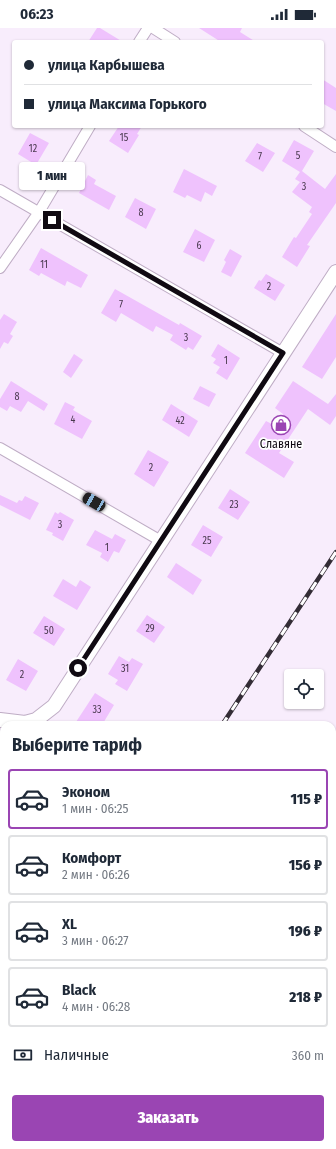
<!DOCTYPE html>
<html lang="ru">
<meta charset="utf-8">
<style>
:root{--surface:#fff;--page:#f6f6f7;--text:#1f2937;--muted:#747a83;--line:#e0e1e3;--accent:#9a45b3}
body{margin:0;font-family:"Fira Sans Condensed",sans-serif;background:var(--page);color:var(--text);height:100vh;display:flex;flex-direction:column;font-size:15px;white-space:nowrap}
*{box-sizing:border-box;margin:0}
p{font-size:13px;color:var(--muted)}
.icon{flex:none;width:22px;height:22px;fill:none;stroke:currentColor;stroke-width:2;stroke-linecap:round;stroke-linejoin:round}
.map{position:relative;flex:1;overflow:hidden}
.sheet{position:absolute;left:0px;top:693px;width:336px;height:428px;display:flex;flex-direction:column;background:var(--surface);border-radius:12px 12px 0 0;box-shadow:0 1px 3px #0004}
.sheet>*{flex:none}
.banner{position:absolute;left:12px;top:12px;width:312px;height:88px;border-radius:4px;box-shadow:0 1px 3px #0004;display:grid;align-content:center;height:88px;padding:0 12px;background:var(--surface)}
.fabs{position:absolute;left:284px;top:641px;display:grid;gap:8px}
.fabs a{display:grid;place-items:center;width:40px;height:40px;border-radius:4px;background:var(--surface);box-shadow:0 1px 3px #0004;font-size:20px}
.end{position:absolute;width:18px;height:18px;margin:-9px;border:5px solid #100a12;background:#fff;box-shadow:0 0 0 2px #fff}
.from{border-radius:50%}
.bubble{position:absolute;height:28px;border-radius:4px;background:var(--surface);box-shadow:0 1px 3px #0004;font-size:13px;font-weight:800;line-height:28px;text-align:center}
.car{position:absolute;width:12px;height:24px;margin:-12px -6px;border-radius:5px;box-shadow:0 0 3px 1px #0007;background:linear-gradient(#222 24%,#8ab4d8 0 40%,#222 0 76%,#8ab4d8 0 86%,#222 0)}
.banner b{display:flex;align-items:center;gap:14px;height:38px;font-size:15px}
.banner b+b{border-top:1px solid var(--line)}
.banner i{width:10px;height:10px;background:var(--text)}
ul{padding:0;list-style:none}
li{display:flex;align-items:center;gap:12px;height:60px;margin:0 8px 6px;padding:0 4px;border:2px solid var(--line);border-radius:4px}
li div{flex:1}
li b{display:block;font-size:15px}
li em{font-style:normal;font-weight:800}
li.current{border-color:var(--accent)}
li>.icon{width:36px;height:36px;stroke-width:1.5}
h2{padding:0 12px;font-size:18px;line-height:48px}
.pay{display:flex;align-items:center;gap:10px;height:44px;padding:0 12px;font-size:15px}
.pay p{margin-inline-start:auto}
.cta{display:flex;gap:8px;margin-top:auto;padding:8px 12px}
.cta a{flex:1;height:46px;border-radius:4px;background:var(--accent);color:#fff;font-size:16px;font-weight:800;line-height:46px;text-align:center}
.status{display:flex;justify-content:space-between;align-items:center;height:28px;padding:0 20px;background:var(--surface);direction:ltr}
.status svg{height:11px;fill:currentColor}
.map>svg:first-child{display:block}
</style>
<div class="status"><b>06:23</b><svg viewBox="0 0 49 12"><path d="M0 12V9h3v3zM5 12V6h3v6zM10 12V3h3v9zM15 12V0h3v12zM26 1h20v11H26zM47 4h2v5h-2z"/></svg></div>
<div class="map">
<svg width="336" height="1121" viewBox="0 0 336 1121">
<rect width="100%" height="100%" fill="#f8edfc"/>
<path fill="#efc2fd" d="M97,0H100L123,14H88Z
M199,0H242L240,4L256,14H221Z
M322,51L336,60V83L322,75Z
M119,98H142L137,106L139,107L128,125L109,113Z
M30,105L49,115L36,137L18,126Z
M294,112L314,123L302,143L325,161L336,146V175L307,217L310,218L297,239L282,229L294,209L296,210L312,186L309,184L312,179L292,164L300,154L295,151L300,144L282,133Z
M257,115L275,125L263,144L245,133Z
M184,141L217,158L212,168L205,164L201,174L187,167L185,170L173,164Z
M88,147L96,152L94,156L116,168L109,182L79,165Z
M135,170L156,181L146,201L125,189Z
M195,201L215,212L204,234L183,224Z
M41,220L88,247L81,260L67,253L65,258L41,245L39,248L29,242Z
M230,221L242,228L231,249L221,244L226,234L224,232Z
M266,246L285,257L275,273L254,260L259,252L261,253Z
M115,261L179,297L180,295L202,308L193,322L188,319L186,322L170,312L173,307L156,298L153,304L121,285L116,294L101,285Z
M4,286L17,294L10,306L13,308L8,316L4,314L0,321V292Z
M336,286V329L322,351L302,339Z
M218,316L240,330L227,352L216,345L220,339L213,335L216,331L211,328Z
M74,326L83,332L71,350L63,344Z
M11,353L48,376L44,383L28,373L21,384L10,378L7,383L0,379V371Z
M293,353L328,376L336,366V388L330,397L308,381L279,425L294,434L284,450L245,425L266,393L276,398L283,386L275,380Z
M200,358L216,366L209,379L193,371Z
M65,374L75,379L73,382L92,393L82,411L54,396Z
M171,376L198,393L189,409L162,392Z
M148,422L169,434L154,459L134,446Z
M230,461L250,474L238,492L218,480Z
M0,467L17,475L19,472L22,473L25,468L39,475L30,492L0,477Z
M55,484L58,486L60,484L74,492L63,513L52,507L53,505L46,502Z
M203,497L223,509L211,529L191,517Z
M95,502L112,511L115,506L126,512L119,525L114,523L108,534L100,529L102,525L86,517Z
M176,535L202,552L193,567L167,549Z
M63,551L76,559L80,552L91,559L77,582L53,568Z
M147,587L165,599L154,615L136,603Z
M44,588L65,601L54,618L33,605Z
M119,628L129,634L132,630L143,636L127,663L115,656L118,652L108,646Z
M18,631L38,643L26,663L6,652Z
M95,665L114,677L102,697H74Z"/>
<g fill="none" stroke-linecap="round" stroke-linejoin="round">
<defs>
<path id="minor" d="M153,0L175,14
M139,14L148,0
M304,98L336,119
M0,162L283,325
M0,240L39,184L90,98
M0,420L161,513
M0,759L4,753
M332,1098L335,1109V1121"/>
<path id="secondary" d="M0,692L25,695L36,692L54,678L336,244
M332,929L336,923
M207,1121L210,1117"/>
</defs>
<use href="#minor" stroke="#bfadc5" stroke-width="12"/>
<use href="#secondary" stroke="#bfadc5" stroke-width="16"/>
<use href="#minor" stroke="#fff" stroke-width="10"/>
<use href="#secondary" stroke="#fff" stroke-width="14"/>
<defs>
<path id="rail" d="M222,697L336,524
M0,1039L4,1033
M332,1073C333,1058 335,1043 335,1027C336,969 328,913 336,855
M324,1121L325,1117"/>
</defs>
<use href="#rail" stroke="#332c35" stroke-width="4.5"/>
<use href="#rail" stroke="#fff" stroke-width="3" stroke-dasharray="9" stroke-linecap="butt"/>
</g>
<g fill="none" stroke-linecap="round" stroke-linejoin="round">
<path stroke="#100a12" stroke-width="5" d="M52,192L283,325L78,640"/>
</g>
<defs>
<symbol id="shop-ring" viewBox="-11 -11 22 22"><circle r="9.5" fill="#fff" stroke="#9a45b3" stroke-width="1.5"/><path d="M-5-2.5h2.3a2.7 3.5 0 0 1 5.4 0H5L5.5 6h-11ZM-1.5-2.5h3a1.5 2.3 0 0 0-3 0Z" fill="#9a45b3"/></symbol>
</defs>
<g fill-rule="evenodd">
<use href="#shop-ring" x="270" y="386" width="22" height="22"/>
</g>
<g text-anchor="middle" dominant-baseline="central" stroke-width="3.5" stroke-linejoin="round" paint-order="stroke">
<g font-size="10" fill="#48384d">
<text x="124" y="110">15</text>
<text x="33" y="121">12</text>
<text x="298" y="128">5</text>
<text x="260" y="129">7</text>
<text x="304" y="159">3</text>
<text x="141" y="185">8</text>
<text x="199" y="218">6</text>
<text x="44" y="237">11</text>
<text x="269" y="259">2</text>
<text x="121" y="277">7</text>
<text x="186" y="310">3</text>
<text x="226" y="333">1</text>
<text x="17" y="369">8</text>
<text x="73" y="392">4</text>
<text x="180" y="393">42</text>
<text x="151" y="440">2</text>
<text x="234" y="477">23</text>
<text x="60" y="497">3</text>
<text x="207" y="513">25</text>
<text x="107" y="520">1</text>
<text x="150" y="601">29</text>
<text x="49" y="603">50</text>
<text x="125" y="641">31</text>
<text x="22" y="647">2</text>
<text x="97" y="682">33</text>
</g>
<g font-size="12" fill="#100a12" stroke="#fff">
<text x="281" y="416">Славяне</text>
</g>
</g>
</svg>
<div class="fabs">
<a><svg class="icon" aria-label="locate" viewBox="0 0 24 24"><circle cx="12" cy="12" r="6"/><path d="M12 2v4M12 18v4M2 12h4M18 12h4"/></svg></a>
</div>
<i class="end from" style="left:78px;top:640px"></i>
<i class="end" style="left:52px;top:192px"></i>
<div class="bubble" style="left:19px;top:134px;width:66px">1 мин</div>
<i class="car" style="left:94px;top:474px;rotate:300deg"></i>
<div class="banner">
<b><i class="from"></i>улица Карбышева</b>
<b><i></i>улица Максима Горького</b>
</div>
<section class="sheet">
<h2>Выберите тариф</h2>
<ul>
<li class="current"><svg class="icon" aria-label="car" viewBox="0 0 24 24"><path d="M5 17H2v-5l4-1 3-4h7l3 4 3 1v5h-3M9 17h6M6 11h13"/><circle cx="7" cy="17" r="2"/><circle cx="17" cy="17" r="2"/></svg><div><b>Эконом</b><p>1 мин · 06:25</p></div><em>115 ₽</em></li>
<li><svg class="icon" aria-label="car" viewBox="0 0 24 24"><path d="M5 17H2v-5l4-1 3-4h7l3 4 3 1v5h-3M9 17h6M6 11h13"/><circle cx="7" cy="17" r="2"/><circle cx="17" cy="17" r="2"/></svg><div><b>Комфорт</b><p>2 мин · 06:26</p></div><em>156 ₽</em></li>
<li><svg class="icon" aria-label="car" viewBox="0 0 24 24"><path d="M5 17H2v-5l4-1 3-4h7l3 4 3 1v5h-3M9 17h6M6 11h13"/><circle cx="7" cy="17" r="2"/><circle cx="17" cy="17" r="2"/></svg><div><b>XL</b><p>3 мин · 06:27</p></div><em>196 ₽</em></li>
<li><svg class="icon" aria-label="car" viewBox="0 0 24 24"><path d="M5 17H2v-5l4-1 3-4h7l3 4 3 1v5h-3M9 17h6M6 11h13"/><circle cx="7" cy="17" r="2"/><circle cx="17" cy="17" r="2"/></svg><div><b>Black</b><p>4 мин · 06:28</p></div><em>218 ₽</em></li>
</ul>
<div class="pay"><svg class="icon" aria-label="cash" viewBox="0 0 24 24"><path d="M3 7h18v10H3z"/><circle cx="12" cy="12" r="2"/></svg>Наличные<p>360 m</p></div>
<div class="cta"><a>Заказать</a></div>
</section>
</div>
